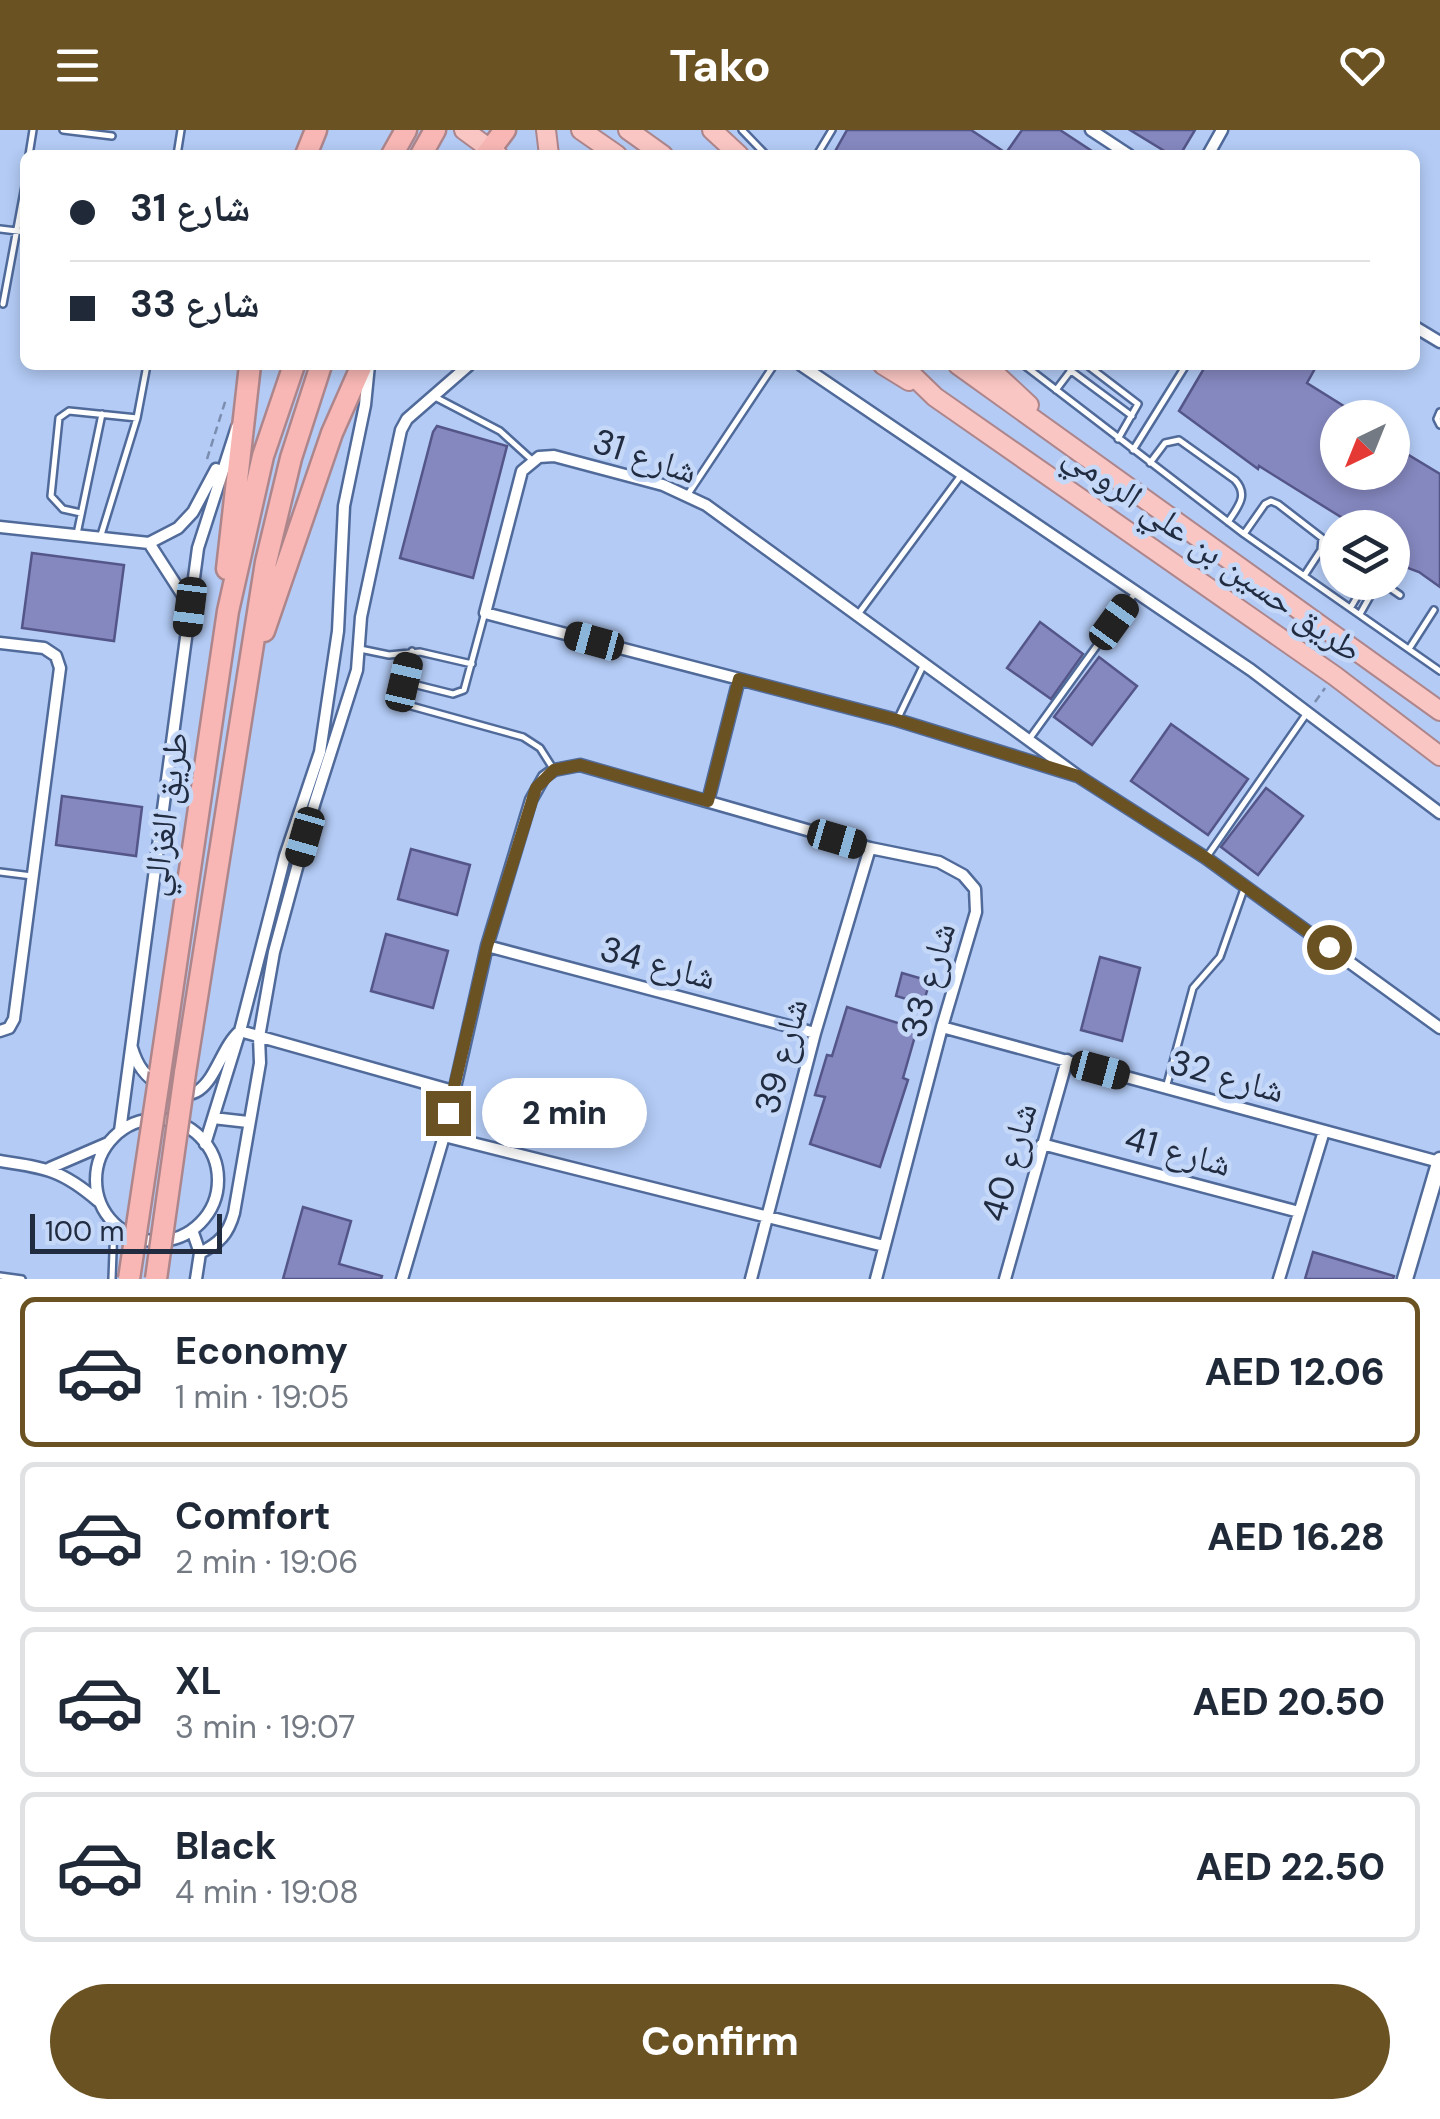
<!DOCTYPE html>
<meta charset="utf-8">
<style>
:root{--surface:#fff;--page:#f6f6f7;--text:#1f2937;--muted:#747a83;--line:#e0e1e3;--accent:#6a5222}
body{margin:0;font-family:"DM Sans","Noto Naskh Arabic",sans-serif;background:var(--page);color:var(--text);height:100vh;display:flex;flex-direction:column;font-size:38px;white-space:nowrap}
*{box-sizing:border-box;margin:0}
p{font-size:32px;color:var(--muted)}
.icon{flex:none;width:55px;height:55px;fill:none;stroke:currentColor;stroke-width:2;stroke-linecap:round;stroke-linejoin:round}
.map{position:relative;height:1149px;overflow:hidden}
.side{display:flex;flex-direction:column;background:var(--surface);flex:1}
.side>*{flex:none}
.top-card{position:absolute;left:20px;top:20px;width:1400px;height:220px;border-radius:15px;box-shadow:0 5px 15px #0003;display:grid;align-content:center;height:220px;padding:0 50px;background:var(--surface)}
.needle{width:65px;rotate:223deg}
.buttons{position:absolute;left:1320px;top:270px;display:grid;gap:20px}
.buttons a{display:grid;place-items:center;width:90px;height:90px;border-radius:50%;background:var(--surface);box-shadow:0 5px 15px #0003;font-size:50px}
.scale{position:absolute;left:30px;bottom:25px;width:192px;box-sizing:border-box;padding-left:10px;border:5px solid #212c41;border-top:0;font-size:28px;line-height:35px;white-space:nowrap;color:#212c41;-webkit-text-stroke:8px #c5d8f8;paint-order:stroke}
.end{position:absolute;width:45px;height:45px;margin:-22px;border:12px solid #6a5222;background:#fff;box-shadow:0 0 0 5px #fff}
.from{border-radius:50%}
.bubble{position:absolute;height:70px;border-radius:35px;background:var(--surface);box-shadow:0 5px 15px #0003;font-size:32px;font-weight:800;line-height:70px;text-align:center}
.car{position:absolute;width:30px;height:60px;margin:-30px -15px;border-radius:12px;box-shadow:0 0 8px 2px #0007;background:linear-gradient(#222 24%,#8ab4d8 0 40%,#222 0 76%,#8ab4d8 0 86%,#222 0)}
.top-card b{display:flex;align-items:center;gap:35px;height:95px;font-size:38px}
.top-card b+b{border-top:2px solid var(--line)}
.top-card i{width:25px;height:25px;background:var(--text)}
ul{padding:18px 0 0;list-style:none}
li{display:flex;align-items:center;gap:30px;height:150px;margin:0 20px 15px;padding:0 30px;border:5px solid var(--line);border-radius:15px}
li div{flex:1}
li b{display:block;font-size:38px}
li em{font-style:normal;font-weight:800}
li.active{border-color:var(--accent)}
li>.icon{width:90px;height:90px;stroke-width:1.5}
.action{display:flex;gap:20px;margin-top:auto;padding:20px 50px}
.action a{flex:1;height:115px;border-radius:60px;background:var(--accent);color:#fff;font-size:40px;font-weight:800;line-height:115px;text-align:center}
header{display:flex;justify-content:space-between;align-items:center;height:130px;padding:0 50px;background:var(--accent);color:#fff;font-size:45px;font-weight:800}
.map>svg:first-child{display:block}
</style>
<header><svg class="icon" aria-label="menu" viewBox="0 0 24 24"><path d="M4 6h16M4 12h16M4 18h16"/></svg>Tako<svg class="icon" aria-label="heart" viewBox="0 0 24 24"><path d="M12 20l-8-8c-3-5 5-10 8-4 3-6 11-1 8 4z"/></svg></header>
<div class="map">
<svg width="1440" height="1149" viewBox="0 0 1440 1149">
<rect width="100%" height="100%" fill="#b3cbf5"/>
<path fill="#8588bf" stroke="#545588" stroke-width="2.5" d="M847,0H971L1006,23L1022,0H1060L1098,25H833Z
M1130,0H1195L1180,25H1171Z
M1206,235H1317L1307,253L1363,288H1338V342H1392V315L1440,344V457L1419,442L1392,432V398H1350L1344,389L1259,336L1258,339L1179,281Z
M437,296L507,316L473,448L400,428L433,302Z
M32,423L124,435L114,511L22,498Z
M1040,492L1083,524L1051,569L1007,538Z
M1099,527L1137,556L1092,615L1054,587Z
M1171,594L1248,649L1208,705L1131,651Z
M1266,658L1303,686L1258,745L1221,717Z
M62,666L142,677L136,726L56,715Z
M411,719L470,735L457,785L398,769Z
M386,804L448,821L433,878L371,861Z
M1100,827L1140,838L1122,911L1081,900Z
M902,843L930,851L923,874L896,866Z
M847,877L917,899L903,948L908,950L880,1037L810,1014L825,967L815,965L827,925L832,926Z
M303,1077L351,1091L339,1134L382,1146L381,1149H283Z
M1313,1122L1394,1146L1393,1149H1305Z"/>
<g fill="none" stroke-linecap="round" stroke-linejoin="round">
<defs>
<path id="service" d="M63,0L112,6
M742,0L766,25
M29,25L33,0
M177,25L181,0
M817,25L832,0
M0,99L25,102
M3,174L25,56
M1024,235L1244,404L1440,541
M1087,235L1138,274L1118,309
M1070,240L1132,286
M1056,260L1075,235
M435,267L500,301L532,330
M1440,282L1437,289L1440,295
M1133,320L1186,235
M1150,333L1165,313L1179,310L1235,350C1249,365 1238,377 1228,392
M688,364L774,235
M81,383L63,379L51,366L59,288L69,281L137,288
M77,404L102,284
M1244,404L1265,374L1271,371L1278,374L1322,408L1321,420L1304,446
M101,405L137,288L147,235
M1381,452L1400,465
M1351,477L1366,452
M859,483L962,344
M1360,484L1378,452
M360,519L389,525L420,522L472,534
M1409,519L1434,480
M412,521L401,564L404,574L523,607L540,618L554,640
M405,552L453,564L464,560L484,486
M897,590L924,534
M1030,608L1135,463
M1206,728L1307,583
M0,742L32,746
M1166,958L1193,858L1220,827L1244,759
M0,1146L22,1149
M112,1149L114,1094"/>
<path id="minor" d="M1091,0L1129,25
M1208,25L1222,0
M1415,197L1440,212
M801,235L1251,540L1440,683
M0,397L149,413L178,398L193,382L216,339
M149,413L189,475
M0,513L44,518L56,526L60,538L14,889L9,898L0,901
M1078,646L897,590L485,483L522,341L539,327L554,326L663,355L706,375L1078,646L1206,728L1440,898
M708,671L739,549
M487,816L815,903
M942,897L1439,1032
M132,918C137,935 145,947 161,956C212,987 214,923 240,901L453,961
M213,988L248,992
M96 1050a61 61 0 1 1 122 0a61 61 0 1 1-122 0Z
M120,1001L198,418L237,297
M444,1006L884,1116
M205,1014L240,901L285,726L320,622L338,501L344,376L365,275L369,235
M1042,1014L1299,1082
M0,1031C46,1038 62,1040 98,1071
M50,1038L108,1013
M192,1100L200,1123L196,1149
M200,1123C219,1113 228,1105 234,1083L260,933L259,907L274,822L314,675L357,540L361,487L401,300L407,289L469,235
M402,1149L444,1006L487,816L531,670L544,647L554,640L580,635L870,718L939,732L963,745L975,759L976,782L942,897L876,1149
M751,1149L815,903L870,718
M1005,1149L1067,930
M1279,1149L1324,1001"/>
<path id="tertiary" d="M1405,1149L1440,1030"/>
<path id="trunk" d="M464,0L498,25
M546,0L549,25
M581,0L617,25
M628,0L663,25
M712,0L739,25
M883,235L909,251
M902,235L935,267L1335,546L1440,626
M958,235L1440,581
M986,235L1029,275"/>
<path id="motorway" d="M306,25L316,0
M392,25L406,0
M421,25L435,0
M486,25L505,0
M227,439L250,235
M264,501L332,303L362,235
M160,943L228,481L263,326L294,235
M185,943L266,432L291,328L321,235"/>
</defs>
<use href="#service" stroke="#506a9a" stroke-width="10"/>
<use href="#minor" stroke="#506a9a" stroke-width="15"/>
<use href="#tertiary" stroke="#506a9a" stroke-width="19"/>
<use href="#trunk" stroke="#ad868c" stroke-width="22"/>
<use href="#motorway" stroke="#ad868c" stroke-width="25"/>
<path stroke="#7b8eb0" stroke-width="2.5" stroke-dasharray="8 5" stroke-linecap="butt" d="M207,329L226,269
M1315,572L1325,558"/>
<use href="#service" stroke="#fff" stroke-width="5"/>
<use href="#minor" stroke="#fff" stroke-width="10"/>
<use href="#tertiary" stroke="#fff" stroke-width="14"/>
<use href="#trunk" stroke="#fac6c3" stroke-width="18"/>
<use href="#motorway" stroke="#f8b7b4" stroke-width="20"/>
<defs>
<path id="motorway-bridge" d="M129,1149L160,943
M156,1149L185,943"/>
</defs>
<use href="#motorway-bridge" stroke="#ad868c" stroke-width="25" stroke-linecap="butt"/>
<use href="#motorway-bridge" stroke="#f8b7b4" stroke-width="20"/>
</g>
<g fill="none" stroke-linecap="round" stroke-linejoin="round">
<path stroke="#6a5222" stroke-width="12" d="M448,983L487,816L536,658L554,640L580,635L708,671L739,549L897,590L1078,646L1206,728L1329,817"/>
</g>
<g text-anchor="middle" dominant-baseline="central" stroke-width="9" stroke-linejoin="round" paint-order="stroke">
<g font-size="35" fill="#212c41" stroke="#c5d8f8">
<text transform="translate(645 326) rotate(18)">شارع 31</text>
<text transform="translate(1213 422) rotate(35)">طريق حسين بن علي الرومي</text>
<text transform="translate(165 684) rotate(-82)">طريق الغزالي</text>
<text transform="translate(658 833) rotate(15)">شارع 34</text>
<text transform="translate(928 850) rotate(-74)">شارع 33</text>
<text transform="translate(781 926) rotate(-75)">شارع 39</text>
<text transform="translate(1227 946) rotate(15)">32 شارع</text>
<text transform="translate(1178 1021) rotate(15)">شارع 41</text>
<text transform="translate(1009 1032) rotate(-74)">شارع 40</text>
</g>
</g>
</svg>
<div class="buttons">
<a><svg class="needle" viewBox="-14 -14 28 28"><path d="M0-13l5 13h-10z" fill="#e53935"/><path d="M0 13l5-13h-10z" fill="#747a83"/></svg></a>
<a><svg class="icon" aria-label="layers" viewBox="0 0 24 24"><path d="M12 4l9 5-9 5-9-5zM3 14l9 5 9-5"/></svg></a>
</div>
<div class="scale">100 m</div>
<i class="end from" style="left:1329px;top:817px"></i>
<i class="end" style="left:448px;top:983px"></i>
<div class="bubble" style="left:482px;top:948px;width:165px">2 min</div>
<i class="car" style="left:190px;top:477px;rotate:187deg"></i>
<i class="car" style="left:1114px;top:492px;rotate:36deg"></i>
<i class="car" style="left:594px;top:511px;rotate:285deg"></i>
<i class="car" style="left:404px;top:552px;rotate:13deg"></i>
<i class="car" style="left:305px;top:707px;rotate:196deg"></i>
<i class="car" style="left:837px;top:709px;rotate:106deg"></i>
<i class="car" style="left:1100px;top:940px;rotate:105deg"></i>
<div class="top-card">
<b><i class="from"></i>شارع 31</b>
<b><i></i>شارع 33</b>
</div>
</div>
<section class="side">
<ul>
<li class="active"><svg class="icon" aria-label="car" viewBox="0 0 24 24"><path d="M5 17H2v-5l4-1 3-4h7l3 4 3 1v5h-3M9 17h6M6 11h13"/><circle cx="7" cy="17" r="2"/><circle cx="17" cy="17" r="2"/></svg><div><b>Economy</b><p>1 min · 19:05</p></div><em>AED 12.06</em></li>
<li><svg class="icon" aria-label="car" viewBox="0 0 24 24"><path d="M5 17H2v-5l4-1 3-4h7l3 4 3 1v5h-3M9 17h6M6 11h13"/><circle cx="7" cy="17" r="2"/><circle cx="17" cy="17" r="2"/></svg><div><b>Comfort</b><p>2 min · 19:06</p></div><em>AED 16.28</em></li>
<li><svg class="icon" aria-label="car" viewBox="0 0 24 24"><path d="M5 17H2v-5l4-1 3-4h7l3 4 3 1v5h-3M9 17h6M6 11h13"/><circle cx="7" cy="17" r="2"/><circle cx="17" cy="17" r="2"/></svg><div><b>XL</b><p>3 min · 19:07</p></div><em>AED 20.50</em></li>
<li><svg class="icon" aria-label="car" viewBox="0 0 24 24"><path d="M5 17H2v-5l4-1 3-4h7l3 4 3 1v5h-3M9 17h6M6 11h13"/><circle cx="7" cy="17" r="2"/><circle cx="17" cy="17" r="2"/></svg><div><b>Black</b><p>4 min · 19:08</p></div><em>AED 22.50</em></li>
</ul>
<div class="action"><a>Confirm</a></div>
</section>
